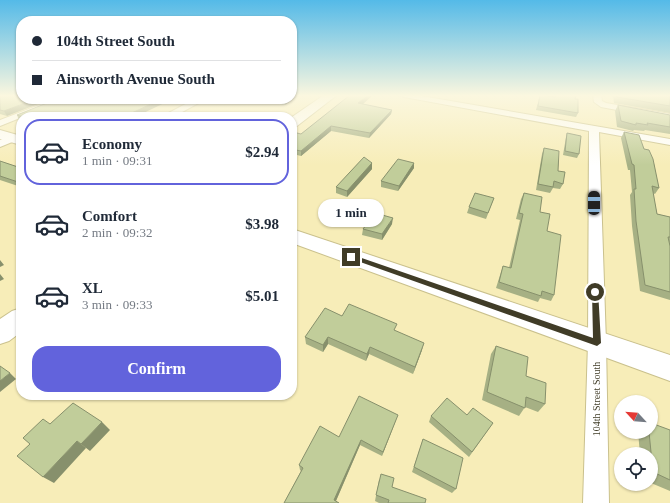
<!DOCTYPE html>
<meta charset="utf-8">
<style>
:root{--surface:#fff;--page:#f2f2f3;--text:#1f2937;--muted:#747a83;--line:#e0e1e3;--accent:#6263dc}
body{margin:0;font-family:Georgia,serif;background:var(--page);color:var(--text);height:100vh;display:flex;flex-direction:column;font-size:15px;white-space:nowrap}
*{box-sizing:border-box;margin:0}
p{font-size:13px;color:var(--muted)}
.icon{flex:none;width:22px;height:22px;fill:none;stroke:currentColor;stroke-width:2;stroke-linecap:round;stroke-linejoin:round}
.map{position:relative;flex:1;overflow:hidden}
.sheet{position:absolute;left:16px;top:112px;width:281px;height:288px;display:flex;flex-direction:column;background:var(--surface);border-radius:16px;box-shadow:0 1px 3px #0004}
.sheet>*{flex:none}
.banner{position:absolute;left:16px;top:16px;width:281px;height:88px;border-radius:16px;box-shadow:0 1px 3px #0004;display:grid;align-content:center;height:88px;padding:0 16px;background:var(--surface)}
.needle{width:26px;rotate:296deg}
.tools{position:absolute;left:614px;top:395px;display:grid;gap:8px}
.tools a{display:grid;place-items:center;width:44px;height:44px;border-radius:50%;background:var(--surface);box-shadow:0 1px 3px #0004;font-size:20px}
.end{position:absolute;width:18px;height:18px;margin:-9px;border:5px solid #403c27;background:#fff;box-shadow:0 0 0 2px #fff}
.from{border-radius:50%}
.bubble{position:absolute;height:28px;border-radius:14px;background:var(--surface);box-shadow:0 1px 3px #0004;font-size:13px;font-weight:600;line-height:28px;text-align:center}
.car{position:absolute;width:12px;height:24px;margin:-12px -6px;border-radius:5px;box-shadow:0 0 3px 1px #0007;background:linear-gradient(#222 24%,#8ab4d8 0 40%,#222 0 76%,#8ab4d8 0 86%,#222 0)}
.banner b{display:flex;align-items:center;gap:14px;height:38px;font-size:15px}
.banner b+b{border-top:1px solid var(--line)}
.banner i{width:10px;height:10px;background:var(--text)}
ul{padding:7px 0 0;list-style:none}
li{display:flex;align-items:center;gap:12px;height:66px;margin:0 8px 6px;padding:0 8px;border:2px solid transparent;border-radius:16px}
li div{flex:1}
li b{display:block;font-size:15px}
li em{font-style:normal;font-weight:600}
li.selected{border-color:var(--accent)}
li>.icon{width:36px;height:36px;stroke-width:1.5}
.action{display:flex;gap:8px;margin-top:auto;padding:8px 16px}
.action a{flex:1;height:46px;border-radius:16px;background:var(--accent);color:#fff;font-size:16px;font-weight:600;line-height:46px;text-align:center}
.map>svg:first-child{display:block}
</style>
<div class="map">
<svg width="670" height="503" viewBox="0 0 670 503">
<rect width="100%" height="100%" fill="#f7edb8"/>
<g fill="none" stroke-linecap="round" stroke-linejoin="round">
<defs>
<path id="street" d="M400,95H416L670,139V145L599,132L606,343L609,503H583L588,343L589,131L404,97Z
M593,95H601L602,101L606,103L670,114V120L601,107L594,102Z
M55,99H67L0,126V120Z
M195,99H206L173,117H161Z
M13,135L18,138L17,140L0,147V140Z"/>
<path id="secondary" d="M324,95H337L297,126L292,127V117Z
M0,130L21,136V145L0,139Z
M292,229L670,355V381L292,243Z
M21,308V332L9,341L0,344V319L12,311Z"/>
</defs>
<use href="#street" stroke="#cac18d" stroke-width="2"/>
<use href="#secondary" stroke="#cac18d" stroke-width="2"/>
<use href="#street" fill="#fff" fill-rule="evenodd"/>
<use href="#secondary" fill="#fff" fill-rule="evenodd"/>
</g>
<path fill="#a6b084" d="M0,95L7,116L0,114Z
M292,95H298V96L285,105L251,99H292Z
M373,95L363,104L392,110L391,114L369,138L331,131L301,156L297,155L292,158V137L301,134Z
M540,95L554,97L555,95H576L575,99L578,113L576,117L536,110Z
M613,95H670V113L614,103Z
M618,105L670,115V134L645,130L644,131L634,130L633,131L617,127L615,111Z
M17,115L135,117H21V120H19Z
M624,132L644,149L659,188L655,194L653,193L657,214L670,217V300L640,291L632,226L630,195L632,192L630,170H628L621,138Z
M567,133L579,154L577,158L563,155L566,137Z
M544,148L558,171L563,184L560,189L553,188L550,193L536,190L542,154Z
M0,161L21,168V187L0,180Z
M372,163V169L347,197L336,193V187Z
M414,163V168L398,191L381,187V181Z
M524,193L540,212L547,231L554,295L551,301L540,298L538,302L496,288L501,272L503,266L509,268L520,220L516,219L521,199Z
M494,198L486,219L467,213L469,207Z
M392,224L382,240L362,235L363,229Z
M342,316L396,331L422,350L413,374L369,354L366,361L328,344L323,352L306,344L305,337Z
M496,346L526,376L545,404L538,412L525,407L519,416L482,400L491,354Z
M277,395H284L282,398Z
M467,415L493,423L469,457L429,422L431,416Z
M396,420L382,456L360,445L336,501L284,503L301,471L300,470L299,465L339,437Z
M670,430V491L651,483V454H640L638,432H651Z
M423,439L456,489L452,493L412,472Z
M379,480L392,487L425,503H379L375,501Z"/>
<path fill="#87906c" d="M293,95H298V96L285,105L284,101L287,99H292V96Z
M369,95H373L358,108V103Z
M36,99H51L7,116L4,111Z
M162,99H173L135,117H123Z
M392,110L391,114L369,138L370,133Z
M331,126V131L301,156V151Z
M296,150L297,155L292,158V153Z
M372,163V169L347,197V191Z
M414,163V168L398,191L399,186Z
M393,218L392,224L382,240V234Z
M0,260L4,265L0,267Z
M0,274L4,279L0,281Z
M328,337V344L323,352V345Z
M424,343L422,350L413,374L415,367Z
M370,347L369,354L366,361L367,354Z
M10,373L16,379L0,392V381Z
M398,415L396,420L382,456L383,452Z
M102,422L110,430L90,451L81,444Z
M361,440L360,445L335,503L334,500Z
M77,441L86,448L54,483L43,477Z"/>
<path fill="#c1cd9a" stroke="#87906c" d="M0,95H21V99H36L4,111L0,110Z
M350,95H369L358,103L392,110L370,133L331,126L301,151L296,150L292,153V137L297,133L301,134Z
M540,95L555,97L556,95H576L575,99H578V113L538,106Z
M616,95H670V106L617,97Z
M57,99H162L123,117H23L17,115Z
M276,99H287L284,101Z
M618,105L670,115V127L647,123L648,125L636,123V125L621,121Z
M624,132L639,135L644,149L649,150L653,159L659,188L652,186L657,214L670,217V237H668L670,246V292L645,285L636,221L634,189H636L634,165L632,164Z
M567,133L581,136L579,154L565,151Z
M544,148L559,151L558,171L565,172L563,184L554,181L553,187L538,184Z
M364,157L372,163L347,191L336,187Z
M398,159L414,163L399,186L381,181Z
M0,161L21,168V183L0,176Z
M475,193L494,198L488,213L469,207Z
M524,193L542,197L540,212L550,214L547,231L561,235L554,295L542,291L541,296L499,282L503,266L511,268L523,214L519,213Z
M375,213L393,218L382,234L363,229Z
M349,304L397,324L394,330L424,343L415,367L370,347L367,354L328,337L323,345L305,337L325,308L342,316Z
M496,346L528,357L526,376L546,383L545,404L526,397L525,408L487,392Z
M0,366L10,373L0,381Z
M359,396L398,415L383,452L361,440L334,500L339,503H284L303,468L299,465L320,426L339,437Z
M447,398L467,415L473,408L493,423L472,452L431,416Z
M73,403L102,422L81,444L77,441L43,477L17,456L30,444L23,438L43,419L50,424Z
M651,423L670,430V480L653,472L649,432H651Z
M423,439L463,458L456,489L414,467Z
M381,474L394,478L392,487L426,499L425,503H388L389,500L376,495Z"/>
<linearGradient id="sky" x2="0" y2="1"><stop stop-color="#54bae8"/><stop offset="0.58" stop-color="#fbf7df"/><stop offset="1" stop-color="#fbf7df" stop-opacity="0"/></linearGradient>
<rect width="670" height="165" fill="url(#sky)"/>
<path fill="#403c27" d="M349,255H353L593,338L592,292L595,289L598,290L601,343L597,346L349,258Z"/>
<g text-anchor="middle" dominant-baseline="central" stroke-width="3.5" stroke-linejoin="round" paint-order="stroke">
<g font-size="10" fill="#403c27" stroke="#fff">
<text transform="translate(596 399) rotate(-90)">104th Street South</text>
</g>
</g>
</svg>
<div class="tools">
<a><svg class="needle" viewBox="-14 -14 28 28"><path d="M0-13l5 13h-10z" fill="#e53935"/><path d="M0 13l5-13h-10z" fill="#747a83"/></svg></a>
<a><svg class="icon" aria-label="locate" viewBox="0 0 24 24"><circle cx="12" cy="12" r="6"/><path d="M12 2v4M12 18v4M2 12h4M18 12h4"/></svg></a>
</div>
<i class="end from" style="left:595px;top:292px"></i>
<i class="end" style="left:351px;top:257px"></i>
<div class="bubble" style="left:318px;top:199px;width:66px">1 min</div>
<i class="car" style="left:594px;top:203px;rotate:0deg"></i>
<div class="banner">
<b><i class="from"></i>104th Street South</b>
<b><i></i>Ainsworth Avenue South</b>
</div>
<section class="sheet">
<ul>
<li class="selected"><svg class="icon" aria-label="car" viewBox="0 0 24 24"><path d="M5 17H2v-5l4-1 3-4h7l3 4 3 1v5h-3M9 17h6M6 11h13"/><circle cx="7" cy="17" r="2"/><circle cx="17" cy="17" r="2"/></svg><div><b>Economy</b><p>1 min · 09:31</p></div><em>$2.94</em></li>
<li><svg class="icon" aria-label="car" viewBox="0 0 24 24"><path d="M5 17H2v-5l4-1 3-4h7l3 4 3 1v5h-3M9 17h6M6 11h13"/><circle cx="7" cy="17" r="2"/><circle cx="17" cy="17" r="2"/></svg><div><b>Comfort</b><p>2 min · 09:32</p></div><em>$3.98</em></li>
<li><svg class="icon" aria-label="car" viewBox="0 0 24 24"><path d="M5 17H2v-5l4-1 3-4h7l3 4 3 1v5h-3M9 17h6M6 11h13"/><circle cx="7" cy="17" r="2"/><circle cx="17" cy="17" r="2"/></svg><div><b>XL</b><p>3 min · 09:33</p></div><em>$5.01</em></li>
</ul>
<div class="action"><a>Confirm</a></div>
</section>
</div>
